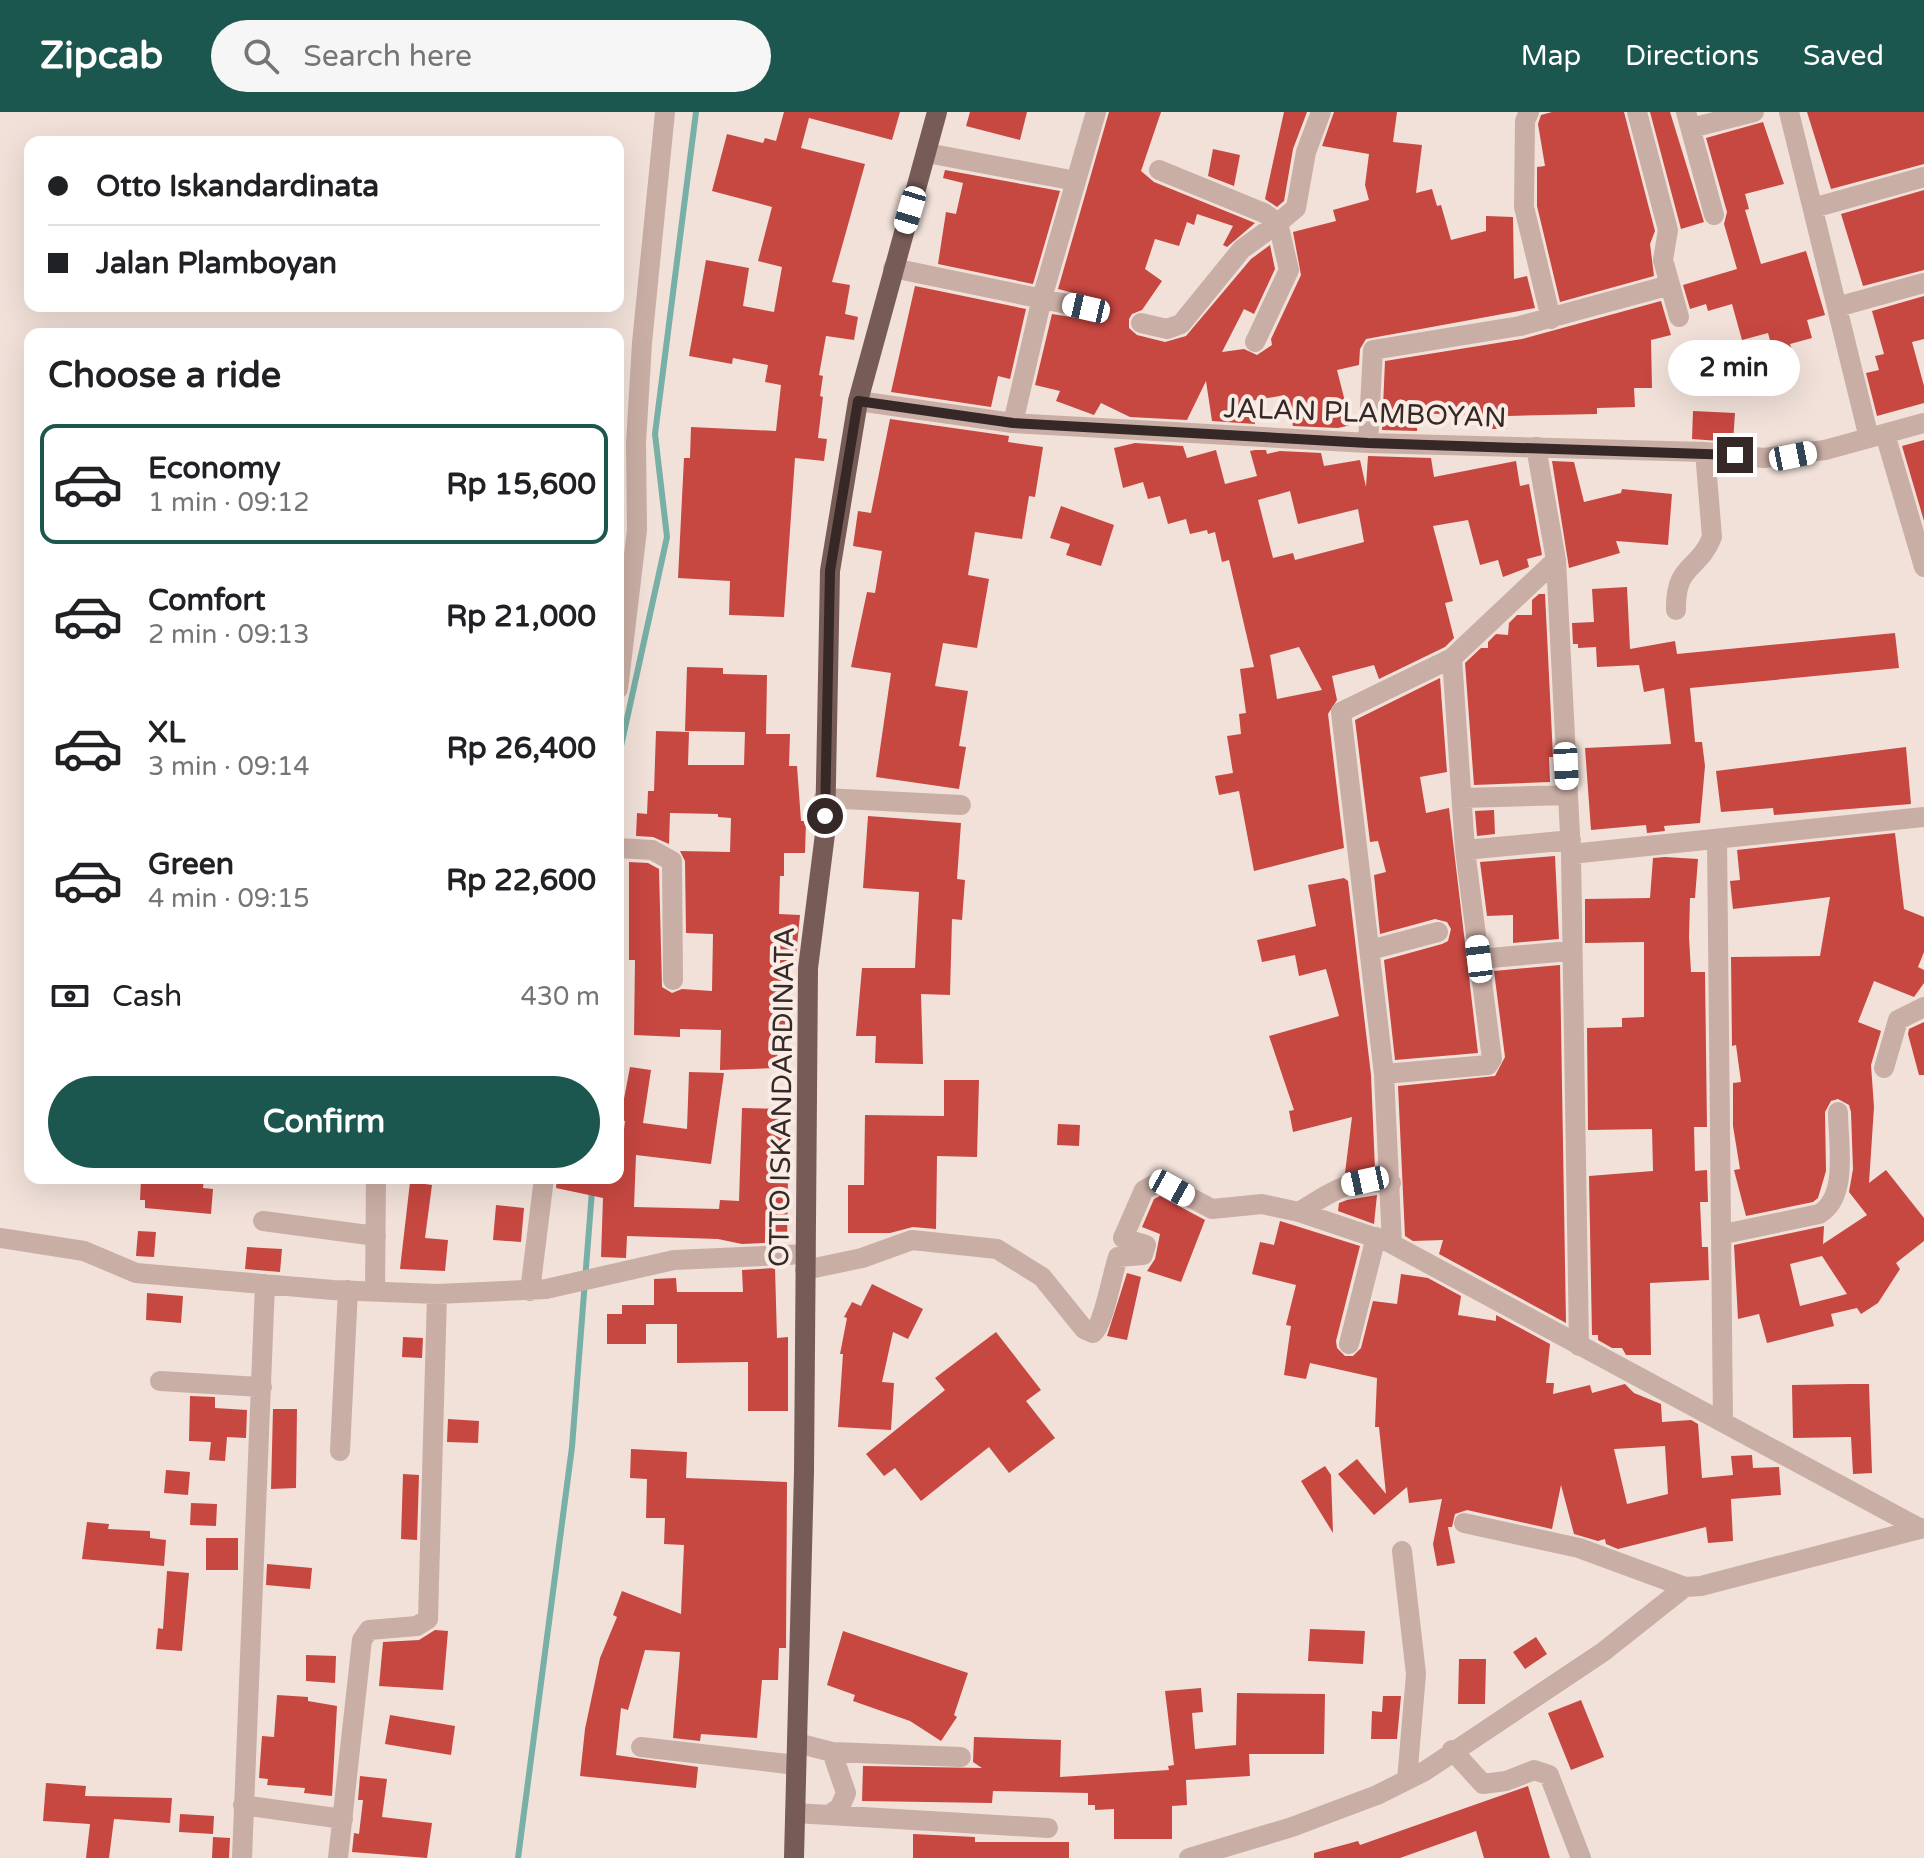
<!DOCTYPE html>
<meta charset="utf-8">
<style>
:root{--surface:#fff;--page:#f6f6f6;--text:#202124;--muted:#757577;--line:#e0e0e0;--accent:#1c574f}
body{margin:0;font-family:"Varela Round",sans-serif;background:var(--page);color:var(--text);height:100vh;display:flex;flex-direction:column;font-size:30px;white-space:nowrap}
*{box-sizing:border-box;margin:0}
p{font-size:26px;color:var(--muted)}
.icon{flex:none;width:44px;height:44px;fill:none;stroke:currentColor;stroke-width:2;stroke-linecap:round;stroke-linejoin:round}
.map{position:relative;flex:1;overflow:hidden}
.drawer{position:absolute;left:24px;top:216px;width:600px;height:856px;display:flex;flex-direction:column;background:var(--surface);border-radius:16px;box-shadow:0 8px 32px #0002}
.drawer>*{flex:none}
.guide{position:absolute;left:24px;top:24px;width:600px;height:176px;border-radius:16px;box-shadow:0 8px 32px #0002;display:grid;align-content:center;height:176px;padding:0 24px;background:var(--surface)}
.end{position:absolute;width:36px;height:36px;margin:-18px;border:10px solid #352826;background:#fff;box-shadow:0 0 0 4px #fff}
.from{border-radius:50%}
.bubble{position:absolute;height:56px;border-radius:28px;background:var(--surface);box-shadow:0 8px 32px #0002;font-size:26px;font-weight:700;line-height:56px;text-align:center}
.car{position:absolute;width:24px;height:48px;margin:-24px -12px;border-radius:10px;box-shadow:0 0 6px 2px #0007;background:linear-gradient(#fff 24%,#345 0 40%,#fff 0 76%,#345 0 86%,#fff 0)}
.guide b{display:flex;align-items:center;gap:28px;height:76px;font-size:30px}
.guide b+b{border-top:2px solid var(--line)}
.guide i{width:20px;height:20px;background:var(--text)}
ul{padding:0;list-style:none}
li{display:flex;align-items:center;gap:24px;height:120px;margin:0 16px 12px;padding:0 8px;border:4px solid transparent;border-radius:16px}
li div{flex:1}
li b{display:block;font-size:30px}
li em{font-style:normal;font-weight:700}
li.active{border-color:var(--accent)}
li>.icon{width:72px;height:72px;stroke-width:1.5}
h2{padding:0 24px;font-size:36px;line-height:96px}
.pay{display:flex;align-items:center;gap:20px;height:88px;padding:0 24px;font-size:30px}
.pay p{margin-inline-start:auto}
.cta{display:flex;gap:16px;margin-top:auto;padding:16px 24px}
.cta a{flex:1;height:92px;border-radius:48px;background:var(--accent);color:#fff;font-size:32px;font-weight:700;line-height:92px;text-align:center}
header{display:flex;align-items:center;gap:48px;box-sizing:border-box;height:112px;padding:0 40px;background:var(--accent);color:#fff}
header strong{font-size:38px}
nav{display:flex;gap:44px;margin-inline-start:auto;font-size:28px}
.search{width:560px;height:72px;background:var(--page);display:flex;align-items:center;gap:20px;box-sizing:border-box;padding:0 28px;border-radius:44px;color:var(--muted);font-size:30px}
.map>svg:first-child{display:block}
</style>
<header>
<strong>Zipcab</strong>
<div class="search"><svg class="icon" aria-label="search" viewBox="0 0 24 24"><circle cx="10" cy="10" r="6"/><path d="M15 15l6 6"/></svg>Search here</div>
<nav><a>Map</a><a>Directions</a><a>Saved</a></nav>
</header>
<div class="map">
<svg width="1924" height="1746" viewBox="0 0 1924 1746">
<rect width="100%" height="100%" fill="#f1e1d9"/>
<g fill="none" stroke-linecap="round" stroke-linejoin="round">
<path stroke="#78afa6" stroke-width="6" d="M618,688L621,634L667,425L655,322L696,0
M518,1746L572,1335L593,1066"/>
</g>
<path fill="#c74741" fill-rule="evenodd" d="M784,0H900L892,28L809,6L801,36L865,52L832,170L850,173L845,202L858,205L854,228L826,224L819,263L823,264L820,284L823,285L818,326L827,327L824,349L795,346L784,505L729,503L730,469L678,466L684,346H690L691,315L776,319L781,273L765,270L768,253L733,246L732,252L689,244L706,148L749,156L743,194L774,200L782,155L758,149L772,95L712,79L727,22L763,31L765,26L776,29Z
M970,0H1027L1020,28L966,14Z
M1109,0H1161L1141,59L1154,70L1255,111L1227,135L1223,133L1233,114L1197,102L1194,113L1187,110L1179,134L1155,127L1145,157L1162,169L1142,198L1132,202L1129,207V216L1137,223L1165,230L1186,224L1251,147L1270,133L1275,157L1254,202L1244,197L1222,240L1244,237L1257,243L1272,233L1271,227L1301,163L1293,120L1336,109L1333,98L1369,88L1365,73L1369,42L1322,34L1334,0H1397L1393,30L1422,33L1416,81L1432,77L1437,94L1441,93L1451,128L1486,119V104L1513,105L1514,167L1527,164L1535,196L1366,227L1360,237L1359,253L1337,258L1351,313L1338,316L1293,314L1285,283L1251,289L1255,312L1212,309L1206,269L1187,308L1130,305L1101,291L1094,303L1056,289L1060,279L1035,273L1052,202L1089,208L1099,198L1094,186L1058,177Z
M1284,0H1307L1293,37L1284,89L1277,95L1265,87Z
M1552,0H1624L1655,119L1650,132L1654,164L1560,190L1537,94V55L1545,54L1538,12L1541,3Z
M1650,0H1670L1704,110L1681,117Z
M1807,0H1924V52L1831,77Z
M1763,10L1784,72L1745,82L1749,97L1745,98L1761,152L1806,139L1825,203L1807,208L1812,226L1790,232L1792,238L1774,243L1768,221L1742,228L1732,192L1708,199L1706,192L1690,197L1683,173L1737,157L1724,112L1727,100L1706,26Z
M1213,37L1240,43L1234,74L1208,64Z
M945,58L1060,79L1033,172L938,152L946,100L956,102L963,71L943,66Z
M1924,78V158L1863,174L1841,102Z
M915,174L1026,197L1010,267L998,264L991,295L891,280Z
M1924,184V227L1912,230L1924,274V291L1877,304L1866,261L1879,258L1875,244L1884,242L1872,199Z
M1661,189L1671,223L1651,228L1652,276H1634L1635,295L1597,296V302L1507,304V317H1482L1481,304L1418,301L1417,319L1382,318L1385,249L1522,227Z
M1693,299L1735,301L1733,330L1692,327Z
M890,307L1009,324L1008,330L1043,335L1035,385L1029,384L1022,427L975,420L968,463L989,467L977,536L943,531L935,574L968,579L959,634L966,635L959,677L876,665L891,561L851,555L867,480L875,481L882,439L853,434L858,399L871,401Z
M1924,328V409L1902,334Z
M1135,331L1183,334L1187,346L1216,338L1225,372L1257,364L1250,339L1255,338H1266L1267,342L1280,339L1321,341L1324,354L1360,348L1366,375L1368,344L1431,346L1434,365L1516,349L1520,374L1529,372L1542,443L1527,447L1529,455L1503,465L1498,448L1480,453L1468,408L1433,414L1453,489L1445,491L1454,526L1445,535L1379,567L1374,553L1332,564L1337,588L1328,602L1344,736L1254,759L1239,679L1219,683L1215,664L1233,661L1227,624L1241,622L1239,602L1246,601L1240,557L1254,555L1229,448L1222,450L1215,420L1208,422L1207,418L1190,422L1186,407L1168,412L1160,384L1148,387L1143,370L1123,376L1114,336ZM1290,379L1298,412L1358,397L1364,430L1295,448L1293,441L1273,446L1258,388ZM1299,535L1322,578L1277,587L1270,543Z
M1552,349L1574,350L1584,390L1621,381L1622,377L1672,382L1668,433L1616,429L1620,441L1569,456Z
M1061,394L1114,413L1101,454L1066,443L1070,432L1050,426Z
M1627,475L1630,537L1675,529L1677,542L1895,521L1899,556L1690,576L1695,630H1702L1705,654L1700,711L1664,714L1665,719L1647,721L1646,713L1591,718L1585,636L1671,632L1664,576L1644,580L1639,553L1597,555L1596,535L1578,536V532H1573L1572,511L1594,510L1592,477Z
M1539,482H1545L1553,645H1549L1550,670L1474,673L1465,551L1481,536H1488V530L1496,522L1508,523L1509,511L1517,503H1532V488Z
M687,555L723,556V562L767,563L766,622H790L789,654H797L801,709H806L805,741H784V764H780L779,802L800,803L796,844H787L785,919H778L777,956L720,958L721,918L680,917V925L634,923L635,848H629V750L648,751L659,757L662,875L672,881L682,877L712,879L713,822L686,821L685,749L680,739L730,740L731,706L718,705V702L670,701L669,732L653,725L636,724L637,701L647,702L648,679H654L656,619L689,620L688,653H744L745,620L685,619Z
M1440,566L1447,660L1420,665L1426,701L1449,696L1478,941L1395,948L1384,848L1442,832L1448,829L1451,817L1447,810L1435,807L1380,822L1374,763L1386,760L1378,729L1370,730L1355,608Z
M1906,635L1911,692L1774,703L1773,696L1721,700L1716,659Z
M1494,698L1495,722L1477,724L1475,699Z
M868,704L961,711L957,767L965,768L962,808L952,807L950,883L921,882L923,952L875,951L876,924H856L862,856H915L919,780L863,776Z
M1895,721L1904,797L1924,805V840L1918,855L1924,858V871L1914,885L1874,869L1858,910L1881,919L1871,953L1874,995L1869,1071L1886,1058L1924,1106V1129L1896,1151L1900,1157L1878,1191L1861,1202L1857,1196L1831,1202L1834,1214L1767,1231L1759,1202L1738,1207L1734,1133L1824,1114L1823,1132L1867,1103L1849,1080L1853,1057L1851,1000L1849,993L1838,987L1831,989L1825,1000L1826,1059L1818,1086L1813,1090L1746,1104L1734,1058L1740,1057L1733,1014V971L1741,970L1736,933L1732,934L1731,845L1820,844L1830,785L1733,797L1730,769L1740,768L1737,738ZM1822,1144L1847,1182L1800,1194L1790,1152Z
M1555,744L1559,827L1513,831V803L1487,804L1480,750Z
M1665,745L1698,747L1695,786H1690L1689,825L1691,860H1705L1707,1015H1694L1695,1059L1707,1058L1708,1090H1700L1702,1135H1708L1709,1168L1650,1171L1651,1243H1626L1622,1236H1612L1598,1228V1223H1592L1589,1064L1653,1059L1652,1017L1588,1018L1587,916L1622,915V906L1644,905V830L1585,831V787L1650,786L1653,746Z
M1344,766L1348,769L1371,963L1375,1057L1345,1061L1352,1005L1293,1020L1289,999L1294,998L1269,924L1339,904L1326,857L1299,864L1295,843L1262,850L1257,828L1316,814L1308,773Z
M1560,853L1566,1211L1439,1142L1443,1128L1413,1129L1405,1124L1398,974L1495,964L1505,945L1494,859Z
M1924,910V963H1919L1908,922L1909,917Z
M630,955L651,958L643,1011L687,1017L689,960L724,961L711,1052L636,1043L634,1095L719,1097L720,1088L739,1089L742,996L789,997L787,1130L742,1132L718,1127L627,1124L626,1146L601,1145L603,1086L556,1076L557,1066H618L625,1009L620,1008Z
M944,968H979L977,1045L937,1044L936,1117L913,1115L890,1121H848V1073H864L865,1003L944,1004Z
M1058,1012L1080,1013L1079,1034L1057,1033Z
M184,1066H204L203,1076L213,1077L211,1102L145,1096V1088H140L141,1067L183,1071Z
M410,1070L432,1073L425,1126L448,1128L445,1159L400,1157Z
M1377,1083L1374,1112L1338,1099L1339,1091L1347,1088Z
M1160,1084L1205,1108L1181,1170L1147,1159L1155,1147L1160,1122L1142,1115L1154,1087Z
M496,1093L524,1096L521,1130L493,1128Z
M1280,1109L1360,1134L1336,1229L1337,1236L1345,1244H1353L1361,1236L1373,1189L1397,1192L1401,1162L1428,1166L1461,1184L1458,1203L1496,1209V1203L1550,1232L1546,1271H1554L1553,1282L1590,1273L1592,1281L1625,1272L1634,1281L1661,1292L1662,1310L1691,1308L1698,1312L1702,1366L1733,1363L1731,1344L1752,1343L1753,1356L1779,1355L1781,1383L1731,1387L1733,1429L1708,1431L1706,1415L1618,1437L1606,1432L1605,1427L1598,1429L1574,1422L1561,1373L1552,1417L1467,1398L1455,1402L1452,1415H1448L1455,1451L1437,1454L1433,1432L1442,1387L1409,1391L1407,1375L1374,1403L1338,1362L1357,1347L1386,1382L1379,1315H1375L1377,1266L1310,1251L1306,1267L1284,1263L1291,1214L1286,1213L1296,1173L1252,1162L1260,1130L1274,1133ZM1665,1334L1668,1382L1627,1392L1614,1337Z
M138,1119L156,1120L154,1145L136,1144Z
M247,1135L282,1137L280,1160L245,1157Z
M775,1156L777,1226L788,1225V1299H748V1250L677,1251V1212H646V1232H607V1202H622V1193H654V1167L676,1166L677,1180H743L742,1158Z
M1127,1161L1141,1165L1127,1228L1107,1224Z
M872,1172L923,1197L908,1227L893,1220L882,1270L894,1271L891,1318L838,1315L843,1242H840L847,1206L844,1205L852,1190L861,1194Z
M147,1181L183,1184L181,1211L146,1208Z
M996,1220L1041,1278L1026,1289L1055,1326L1009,1361L989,1335L921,1389L895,1356L884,1364L866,1342L945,1278L935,1266Z
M403,1225L423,1226L422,1246L402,1245Z
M1852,1272H1869L1872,1361L1853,1362L1851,1325L1793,1326L1792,1273Z
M190,1284L215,1285V1296L247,1298L246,1326L227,1325L225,1349L209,1348L211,1330L189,1329Z
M273,1297H297L296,1376L271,1377Z
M448,1307L479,1309L478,1331L447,1330Z
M631,1337L687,1340L686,1366L787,1370L786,1536H779L778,1568H762L757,1626L701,1622L700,1629L673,1626L680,1540L645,1538L628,1598L621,1596L616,1643L698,1655L696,1676L580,1664L585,1617L600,1546L617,1505L613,1503L622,1479L681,1502L684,1433L664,1432L665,1406H646L647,1367L630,1366Z
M1325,1354L1331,1363L1333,1421L1301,1369Z
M166,1358L190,1360L188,1383L164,1381Z
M403,1362L419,1363L417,1428L401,1427Z
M191,1391L217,1392L216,1414L190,1413Z
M87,1410L109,1412L108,1417L150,1419V1426L166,1428L164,1454L82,1447Z
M206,1426H238V1458H206Z
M267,1452L312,1456L310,1477L266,1473Z
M167,1459L189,1461L182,1539L156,1537L158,1516L163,1517Z
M1310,1517L1365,1519L1363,1552L1308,1549Z
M435,1518L448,1519L443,1578L379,1574L383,1530L419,1528Z
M843,1519L968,1561L954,1603L957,1605L941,1629L910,1609L853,1589L855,1583L827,1573Z
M1536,1525L1547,1542L1525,1557L1513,1540Z
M306,1543L336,1544L335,1571L306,1569Z
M1459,1547H1486L1485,1592H1458Z
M1201,1576L1203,1600L1192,1601L1195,1637L1236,1633L1237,1581L1325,1582L1324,1642H1249L1250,1664L1186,1668L1187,1693L1172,1694V1727H1114V1697L1095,1698V1693H1088V1681L993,1679L992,1691L862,1689L863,1654L982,1656L973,1650L974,1625L1061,1628L1060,1665L1169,1658L1168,1654L1174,1653L1165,1579Z
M277,1583L308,1585V1589L337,1594L332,1684L304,1681L305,1676L267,1673L268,1667L259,1666L262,1624L274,1625Z
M1383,1584H1401L1397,1627H1371L1372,1599L1382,1600Z
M1581,1588L1604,1645L1571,1658L1548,1601Z
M390,1603L455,1614L451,1643L385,1632Z
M360,1664L387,1667L382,1705L432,1711L427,1746L352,1740L354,1721L359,1722L363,1688H358Z
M46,1671L86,1674L85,1684L172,1686L170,1711L114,1707L109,1746H86L90,1712L43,1709Z
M1528,1674L1550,1746H1484L1476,1719L1400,1746H1314V1741L1358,1729L1360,1733Z
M180,1702L214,1704L213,1722L179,1720Z
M913,1722L975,1725V1730H1069V1746H913Z
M213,1725L230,1726L229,1746H212Z"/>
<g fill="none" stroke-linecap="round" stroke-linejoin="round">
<path stroke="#c9aea5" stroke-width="20" d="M1529,0L1525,9L1524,95L1551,207
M1637,0L1668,118L1663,148L1679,205
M1686,0L1714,103
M1789,0L1869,326
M1691,16L1754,0
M927,41L1076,69
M1813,96L1924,65
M893,156L1086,196
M1837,195L1924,171
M1141,211L1167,217L1181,212L1242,137L1278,111L1264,101L1159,58
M1255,230L1289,158L1278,111L1296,96L1306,40L1321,0
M858,289L1013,311L1368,331L1705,340L1764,346L1825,338L1924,311
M1013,311L1042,186L1096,0
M1885,322L1924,455
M1368,331L1373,238L1520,214L1670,173
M1536,335L1556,448L1571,742L1579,1234
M1556,448L1452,546L1341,600L1384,962L1392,1132L1921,1417
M1676,498C1675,451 1699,459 1712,425L1705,340
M618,577L637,418L636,331L642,231L665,0
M824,686L961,693
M1462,686L1568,683
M1717,727L1723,1310
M618,736L652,738L672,749L673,868
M1465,738L1571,728
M1571,742L1924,705
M1370,838L1438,820
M1479,847L1570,839
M1884,956L1898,908L1924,895
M1384,962L1488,953L1492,947L1465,738L1452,546
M1299,1100L1388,1130
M263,1109L376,1124
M1724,1122L1819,1102C1849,1085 1838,1031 1838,1000
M0,1126L84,1139L136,1161L333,1178L437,1182L546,1177L674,1148L806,1142
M805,1158L862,1146L912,1128L997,1137L1042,1165L1084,1217L1093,1221C1104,1212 1112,1162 1118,1145L1143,1143L1146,1133L1123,1126L1144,1078L1157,1071H1163L1212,1097L1262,1092L1299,1100C1334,1078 1348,1067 1391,1071
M530,1179L544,1066
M375,1180L376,1066
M1349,1232L1376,1125
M160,1269L262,1275
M340,1339L348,1178
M1464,1411L1579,1436L1685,1475
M1402,1439L1416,1562L1407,1668
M641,1635L796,1653
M1452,1638L1483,1672L1506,1669L1534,1658L1549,1663L1581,1746
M832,1640L961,1645
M243,1693L343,1707
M795,1701L829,1703L840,1695L846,1681L832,1640L797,1631
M829,1703L1048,1716
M242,1746L265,1172
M338,1746L362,1528L369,1518L417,1514L428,1507L437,1182
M1189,1746L1292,1715L1377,1683L1425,1659L1603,1540L1685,1475L1701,1474L1924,1416"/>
<path stroke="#775b57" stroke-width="20" d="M794,1746L804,1360L808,856L825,722L830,459L858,289L937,0"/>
</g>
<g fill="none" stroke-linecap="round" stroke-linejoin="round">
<path stroke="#352826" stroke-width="10" d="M825,704L830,459L858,289L1013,311L1368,331L1735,343"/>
</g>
<g text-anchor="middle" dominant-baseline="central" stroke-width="8" stroke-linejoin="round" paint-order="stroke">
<g font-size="28" fill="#352826" stroke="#f9ece5">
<text transform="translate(1365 301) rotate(2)">JALAN PLAMBOYAN</text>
<text transform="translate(782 985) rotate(-89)">OTTO ISKANDARDINATA</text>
</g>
</g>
</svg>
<i class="end from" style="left:825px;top:704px"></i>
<i class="end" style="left:1735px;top:343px"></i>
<div class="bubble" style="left:1668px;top:228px;width:132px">2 min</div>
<i class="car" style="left:910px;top:98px;rotate:197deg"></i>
<i class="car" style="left:1086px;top:196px;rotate:283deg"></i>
<i class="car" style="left:1793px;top:344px;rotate:79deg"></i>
<i class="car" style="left:1566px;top:654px;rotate:177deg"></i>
<i class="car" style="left:1479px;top:847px;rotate:353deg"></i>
<i class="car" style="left:1365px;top:1069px;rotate:258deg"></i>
<i class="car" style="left:1172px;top:1076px;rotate:119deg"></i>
<div class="guide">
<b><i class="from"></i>Otto Iskandardinata</b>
<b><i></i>Jalan Plamboyan</b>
</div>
<section class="drawer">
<h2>Choose a ride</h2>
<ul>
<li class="active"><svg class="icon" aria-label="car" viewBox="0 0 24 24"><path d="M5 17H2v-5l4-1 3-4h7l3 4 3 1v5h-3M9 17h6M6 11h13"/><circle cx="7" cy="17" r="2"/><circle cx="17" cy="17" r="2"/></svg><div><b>Economy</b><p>1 min · 09:12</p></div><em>Rp 15,600</em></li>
<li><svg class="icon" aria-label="car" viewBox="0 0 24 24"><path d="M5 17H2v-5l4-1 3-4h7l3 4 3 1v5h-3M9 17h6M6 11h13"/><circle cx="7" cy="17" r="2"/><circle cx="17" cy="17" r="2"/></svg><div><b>Comfort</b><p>2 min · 09:13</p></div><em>Rp 21,000</em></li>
<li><svg class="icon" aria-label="car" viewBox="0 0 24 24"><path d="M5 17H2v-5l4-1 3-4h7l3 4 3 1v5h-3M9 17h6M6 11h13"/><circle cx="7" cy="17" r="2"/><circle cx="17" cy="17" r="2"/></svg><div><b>XL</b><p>3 min · 09:14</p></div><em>Rp 26,400</em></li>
<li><svg class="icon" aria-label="car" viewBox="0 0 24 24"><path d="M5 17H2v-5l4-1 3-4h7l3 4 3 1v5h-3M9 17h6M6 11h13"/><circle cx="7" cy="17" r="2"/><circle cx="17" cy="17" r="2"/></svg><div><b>Green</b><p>4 min · 09:15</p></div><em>Rp 22,600</em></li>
</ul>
<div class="pay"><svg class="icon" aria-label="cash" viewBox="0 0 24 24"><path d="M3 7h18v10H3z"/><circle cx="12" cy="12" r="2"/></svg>Cash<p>430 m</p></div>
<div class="cta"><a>Confirm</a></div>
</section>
</div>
